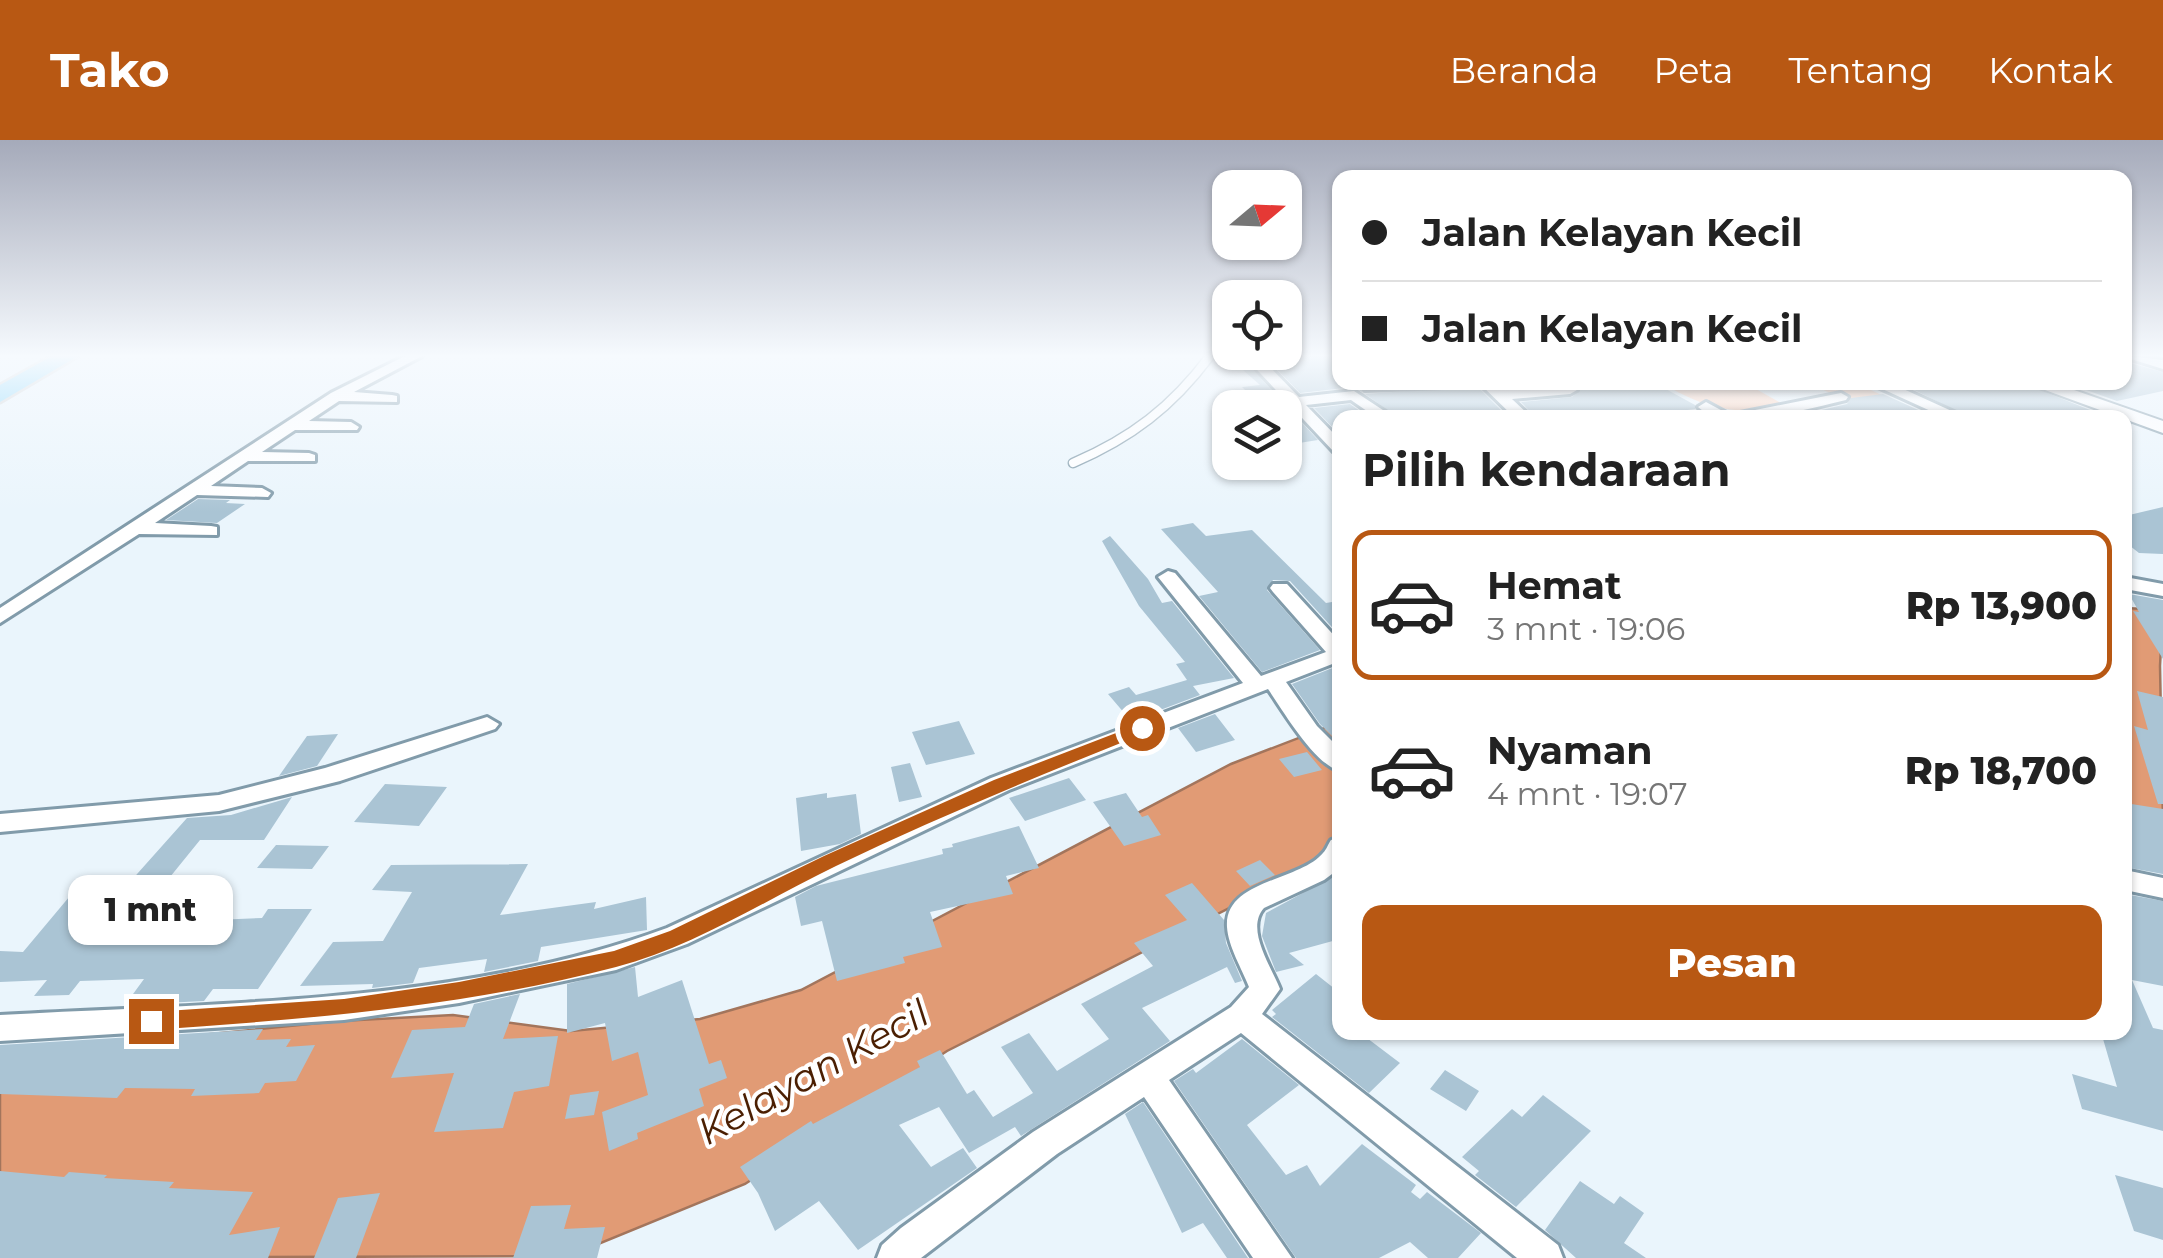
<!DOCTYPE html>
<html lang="id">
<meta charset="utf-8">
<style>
:root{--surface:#fff;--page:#f6f6f6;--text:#222;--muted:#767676;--line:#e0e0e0;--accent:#b85813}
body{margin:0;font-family:Montserrat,sans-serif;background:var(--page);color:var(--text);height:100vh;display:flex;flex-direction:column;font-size:38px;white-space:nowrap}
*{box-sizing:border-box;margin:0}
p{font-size:32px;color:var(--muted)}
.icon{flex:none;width:55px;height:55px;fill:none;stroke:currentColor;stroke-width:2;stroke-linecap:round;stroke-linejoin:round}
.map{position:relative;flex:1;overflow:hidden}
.details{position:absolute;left:1332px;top:270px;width:800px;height:630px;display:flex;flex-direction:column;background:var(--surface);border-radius:20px;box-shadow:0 2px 8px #0004}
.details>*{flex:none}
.hud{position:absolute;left:1332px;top:30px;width:800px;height:220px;border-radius:20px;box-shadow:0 2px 8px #0004;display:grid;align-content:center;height:220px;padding:0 30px;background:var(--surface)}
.needle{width:65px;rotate:71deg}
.fabs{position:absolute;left:1212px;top:30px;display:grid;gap:20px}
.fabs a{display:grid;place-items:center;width:90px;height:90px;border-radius:20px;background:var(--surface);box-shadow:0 2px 8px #0004;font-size:50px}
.end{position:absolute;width:45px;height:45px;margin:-22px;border:12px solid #b85813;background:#fff;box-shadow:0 0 0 5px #fff}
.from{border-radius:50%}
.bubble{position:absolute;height:70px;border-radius:20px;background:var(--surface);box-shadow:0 2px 8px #0004;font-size:32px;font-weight:800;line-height:70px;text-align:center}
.hud b{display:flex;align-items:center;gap:35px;height:95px;font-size:38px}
.hud b+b{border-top:2px solid var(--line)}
.hud i{width:25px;height:25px;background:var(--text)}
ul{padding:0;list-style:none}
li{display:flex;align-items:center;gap:30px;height:150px;margin:0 20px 15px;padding:0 10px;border:5px solid transparent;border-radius:20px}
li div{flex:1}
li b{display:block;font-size:38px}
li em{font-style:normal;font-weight:800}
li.on{border-color:var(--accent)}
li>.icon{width:90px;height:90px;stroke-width:1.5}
h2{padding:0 30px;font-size:45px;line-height:120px}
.primary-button{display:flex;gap:20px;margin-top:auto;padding:20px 30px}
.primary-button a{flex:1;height:115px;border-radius:20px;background:var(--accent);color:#fff;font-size:40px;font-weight:800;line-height:115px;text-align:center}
header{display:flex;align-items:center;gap:60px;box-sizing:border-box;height:140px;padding:0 50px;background:var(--accent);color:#fff}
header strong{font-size:48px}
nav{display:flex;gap:55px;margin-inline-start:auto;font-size:35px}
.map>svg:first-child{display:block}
</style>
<header>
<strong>Tako</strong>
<nav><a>Beranda</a><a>Peta</a><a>Tentang</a><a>Kontak</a></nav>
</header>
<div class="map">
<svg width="2163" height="1118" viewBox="0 0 2163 1118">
<rect width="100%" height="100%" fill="#eaf5fc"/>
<path fill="#fecdb2" d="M1662,243H1856L1918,272L1886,277L1814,246L1756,249L1786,266C1736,276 1705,269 1662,243Z"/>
<path fill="#e19b75" stroke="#a3755c" stroke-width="2.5" d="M2125,468L2163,470L2160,526L2163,681L2125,682Z
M1340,582V693L1318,723L947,911L745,1044L569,1116L0,1118V915L340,881L453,875L571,891L700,879L801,850L1231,624Z"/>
<path fill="#aac4d4" d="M1227,216H1240L1318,300L1299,303L1285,289V268H1263L1242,247L1260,245Z
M1264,216H1340V242H1362V252L1354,247L1300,253Z
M2125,216L2130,223L2163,232V251L2117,261L2064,242H2125Z
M1571,242H1653L1695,265V269L1626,278H1536L1521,262L1572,257L1581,249Z
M1898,242H2020L2110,278H1971Z
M1477,246L1509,278H1399L1365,254Z
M1883,254L1936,278H1805V274L1847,264L1851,258Z
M1350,264L1370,278H1340V295L1314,268Z
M198,359L230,360L226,363L245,364L217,383L166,380Z
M2163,367V414L2139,413L2125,402V376Z
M1193,383L1206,396L1252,390L1326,463L1332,462L1340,469V496L1290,441L1273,440L1267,450L1320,510L1262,532L1199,456L1218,452L1161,389Z
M1110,396L1148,439L1162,463L1172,461L1234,538L1193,546L1200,555L1131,581L1108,554L1129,547L1136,555L1187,540L1176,524L1185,522L1139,466L1102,401Z
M2129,454L2163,460V519L2133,471L2139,472Z
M1340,525V604L1320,584L1292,544Z
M2137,551L2163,557V664H2158L2134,586L2148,590Z
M1215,574L1235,600L1196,612L1178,588Z
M959,581L975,614L926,625L912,592Z
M338,594L317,626L279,636L307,596Z
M1307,612L1322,630L1294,637L1279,619Z
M910,623L922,657L899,662L891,627Z
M1069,638L1086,660L1025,681L1009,658Z
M385,644L447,647L419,686L354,682Z
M827,653V658L856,654L861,694L840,704L801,711L796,658Z
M1126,653L1142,677L1148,675L1161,695L1124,706L1093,662Z
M292,657L264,700H200L153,758L208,759L191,781L262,778L268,769H312L258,849H213L204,861L125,865L144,839L80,841L69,855L34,856L47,840L0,842V811L23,812L80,744L129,743L187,678L231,675Z
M2125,663L2163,669V734L2125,727Z
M1019,686L1039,728L1006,736L1013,754L930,772L942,807L903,817L905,823L837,841L822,781L801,786L795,757L816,746L943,714L942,709L953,707L952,704Z
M276,705L329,706L312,729L257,728Z
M1260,720L1275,735L1250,746L1236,731Z
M528,724L500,775L596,762L594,769L646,757L647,790L541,807L538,821L484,832L487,819L419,828L413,843L372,848L373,844L300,846L333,802L383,801L412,752L372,750L391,725Z
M1340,733V799L1289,813L1304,825L1276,832L1262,796L1266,773Z
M1192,743L1224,780L1226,803L1242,841L1235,843L1227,827L1142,868L1170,901L1021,996L1015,987L969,1013L939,967L899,985L931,1027L963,1008L977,1028L858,1110L819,1061L775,1091L758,1053L740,1027L811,981L813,984L920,927L917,921L940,910L967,954L974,950L993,977L1033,953L1001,907L1029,893L1057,931L1109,899L1081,864L1153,826L1134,803L1187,780L1165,755Z
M2125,754L2163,761V846L2132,840L2153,888L2163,890V991L2082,969L2072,934L2117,947L2101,892H2125Z
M635,827L638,857L682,840L709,924L721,920L727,938L699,949L704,966L637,993L638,999L609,1011L602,972L648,955L638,912L612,921L605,883L567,893V844Z
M1316,834L1340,853V892H1359L1400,923L1369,953L1272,877L1276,874L1272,870Z
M520,854L503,899L558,896L549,946L514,952L503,988L434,992L454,933L391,938L412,890L465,887L474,864Z
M263,889L256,900L291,899L286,907L315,905L296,941L265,943L259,953L191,956L195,949L125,948L117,958L0,954V905Z
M1242,899L1299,945L1247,985L1286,1035L1307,1025L1320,1046L1362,1004L1416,1045L1411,1052L1420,1059L1427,1052L1481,1093L1458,1118H1428L1410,1102L1379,1118H1296L1174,941L1193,929L1196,933Z
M1445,930L1479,951L1466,971L1430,949Z
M599,951L594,975L565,979L570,955Z
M1543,955L1591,991L1516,1067L1475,1035L1479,1031L1462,1017L1512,969L1522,977Z
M1143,962L1248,1118H1227L1203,1083L1182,1093L1125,974Z
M0,1031L64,1037L69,1032L107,1035L104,1038L174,1042L169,1048L253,1052L229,1095L280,1087L268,1118H0Z
M2115,1035L2163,1048V1100L2134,1091Z
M1580,1041L1614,1064L1620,1056L1644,1073L1624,1103L1646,1118H1576L1545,1090Z
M380,1053L356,1118H314L338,1058Z
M571,1065L564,1089L605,1087L597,1118H513L531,1066Z"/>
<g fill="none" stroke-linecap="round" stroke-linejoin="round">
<defs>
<path id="service" d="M1073,323C1131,298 1172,267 1210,216"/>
<path id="minor" d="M405,216H422L354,252L392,255L397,256V262L339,261L309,281L351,282L359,287L357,290H295L262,312L309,313L315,315V321H248L211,346L262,348L271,353L268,357L197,355L155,383L211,386L217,387V395L139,394L0,483V468L331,253Z
M1244,216H1259L1299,257L1354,251L1395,278H1377L1351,260L1306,265L1340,300V314L1334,312Z
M2129,216L2163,220V229L2131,219Z
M1372,242H1477L1470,246L1365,250V244Z
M1478,242H1494L1503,250L1570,246L1577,250L1570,254L1512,259L1532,278H1515Z
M1867,242H1888L1967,278H1946Z
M1841,253L1848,257L1846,260C1811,268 1727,293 1698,267L1706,262L1730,275Z
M1168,431L1175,433L1261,536L1326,512L1273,452L1270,448L1273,444H1287L1340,502V521L1286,542L1317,586L1340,609V631C1314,624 1284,572 1268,549L1009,650L687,804L616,830L459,863L344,880L0,901V875C216,863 463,864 667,788L991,638L1243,543L1158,437Z
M2125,437L2163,444V456L2125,449Z
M487,577L499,584L495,589L340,641L219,671L0,692V674L219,655L325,628Z
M1340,697V728L1324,740L1264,768C1245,789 1271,826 1280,849L1262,874L1558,1105L1563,1118H1517L1241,893L1169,940L1292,1118H1253L1144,957L1057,1014L921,1118H877L882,1105L901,1088L1033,992L1231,867L1249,847C1242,829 1228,806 1227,787C1224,740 1300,741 1323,713C1327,709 1328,704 1331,700Z
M2125,730L2163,738V758L2125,750Z"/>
<path id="tertiary" d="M2023,242H2051L2163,281V293Z"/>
<path id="primary" d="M52,216H78L0,262V245Z"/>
</defs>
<use href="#service" stroke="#819baa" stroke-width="11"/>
<use href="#minor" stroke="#819baa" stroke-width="6"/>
<use href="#tertiary" stroke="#819baa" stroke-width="4"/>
<use href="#primary" stroke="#d0d2d3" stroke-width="5"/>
<use href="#service" stroke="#fff" stroke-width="8"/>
<use href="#minor" fill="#fff" fill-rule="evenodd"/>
<use href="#tertiary" fill="#fff" fill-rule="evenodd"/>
<use href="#primary" fill="#80d4fa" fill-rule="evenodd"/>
</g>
<linearGradient id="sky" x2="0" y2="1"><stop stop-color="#a5aaba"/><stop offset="0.58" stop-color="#f6fafe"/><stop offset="1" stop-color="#f6fafe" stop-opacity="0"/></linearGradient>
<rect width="2163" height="372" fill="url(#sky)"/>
<path fill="#b85813" d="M1142,583L1151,588L1148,592C1043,634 938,677 836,726C764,761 693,807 616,827C463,867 308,879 151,890L140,881L151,872L344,859L459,842L614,811L670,791L824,716L994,640Z"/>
<g text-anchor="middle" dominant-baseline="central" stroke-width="8" stroke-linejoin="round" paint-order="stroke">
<g font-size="38" font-style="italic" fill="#4b1f02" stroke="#fff">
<text transform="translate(813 932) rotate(-29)">Kelayan Kecil</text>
</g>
</g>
</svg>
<div class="fabs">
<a><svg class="needle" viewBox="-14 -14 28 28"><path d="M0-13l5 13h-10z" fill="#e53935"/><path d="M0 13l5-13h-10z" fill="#767676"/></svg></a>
<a><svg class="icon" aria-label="locate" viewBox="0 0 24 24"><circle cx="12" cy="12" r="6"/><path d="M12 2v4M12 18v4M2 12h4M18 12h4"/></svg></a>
<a><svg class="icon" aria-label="layers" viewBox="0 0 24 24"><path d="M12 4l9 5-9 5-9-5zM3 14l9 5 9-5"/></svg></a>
</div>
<i class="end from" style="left:1142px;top:588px"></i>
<i class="end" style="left:151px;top:881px"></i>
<div class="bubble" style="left:68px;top:735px;width:165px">1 mnt</div>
<div class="hud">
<b><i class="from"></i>Jalan Kelayan Kecil</b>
<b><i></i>Jalan Kelayan Kecil</b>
</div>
<section class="details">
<h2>Pilih kendaraan</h2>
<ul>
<li class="on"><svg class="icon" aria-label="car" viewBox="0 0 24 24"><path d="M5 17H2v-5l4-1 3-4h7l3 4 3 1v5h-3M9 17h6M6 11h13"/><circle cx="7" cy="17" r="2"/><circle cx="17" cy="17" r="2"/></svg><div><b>Hemat</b><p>3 mnt · 19:06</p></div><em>Rp 13,900</em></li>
<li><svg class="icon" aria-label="car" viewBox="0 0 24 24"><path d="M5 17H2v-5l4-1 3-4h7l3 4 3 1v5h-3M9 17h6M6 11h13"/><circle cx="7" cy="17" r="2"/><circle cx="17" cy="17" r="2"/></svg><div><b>Nyaman</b><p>4 mnt · 19:07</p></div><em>Rp 18,700</em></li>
</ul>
<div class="primary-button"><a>Pesan</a></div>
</section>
</div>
